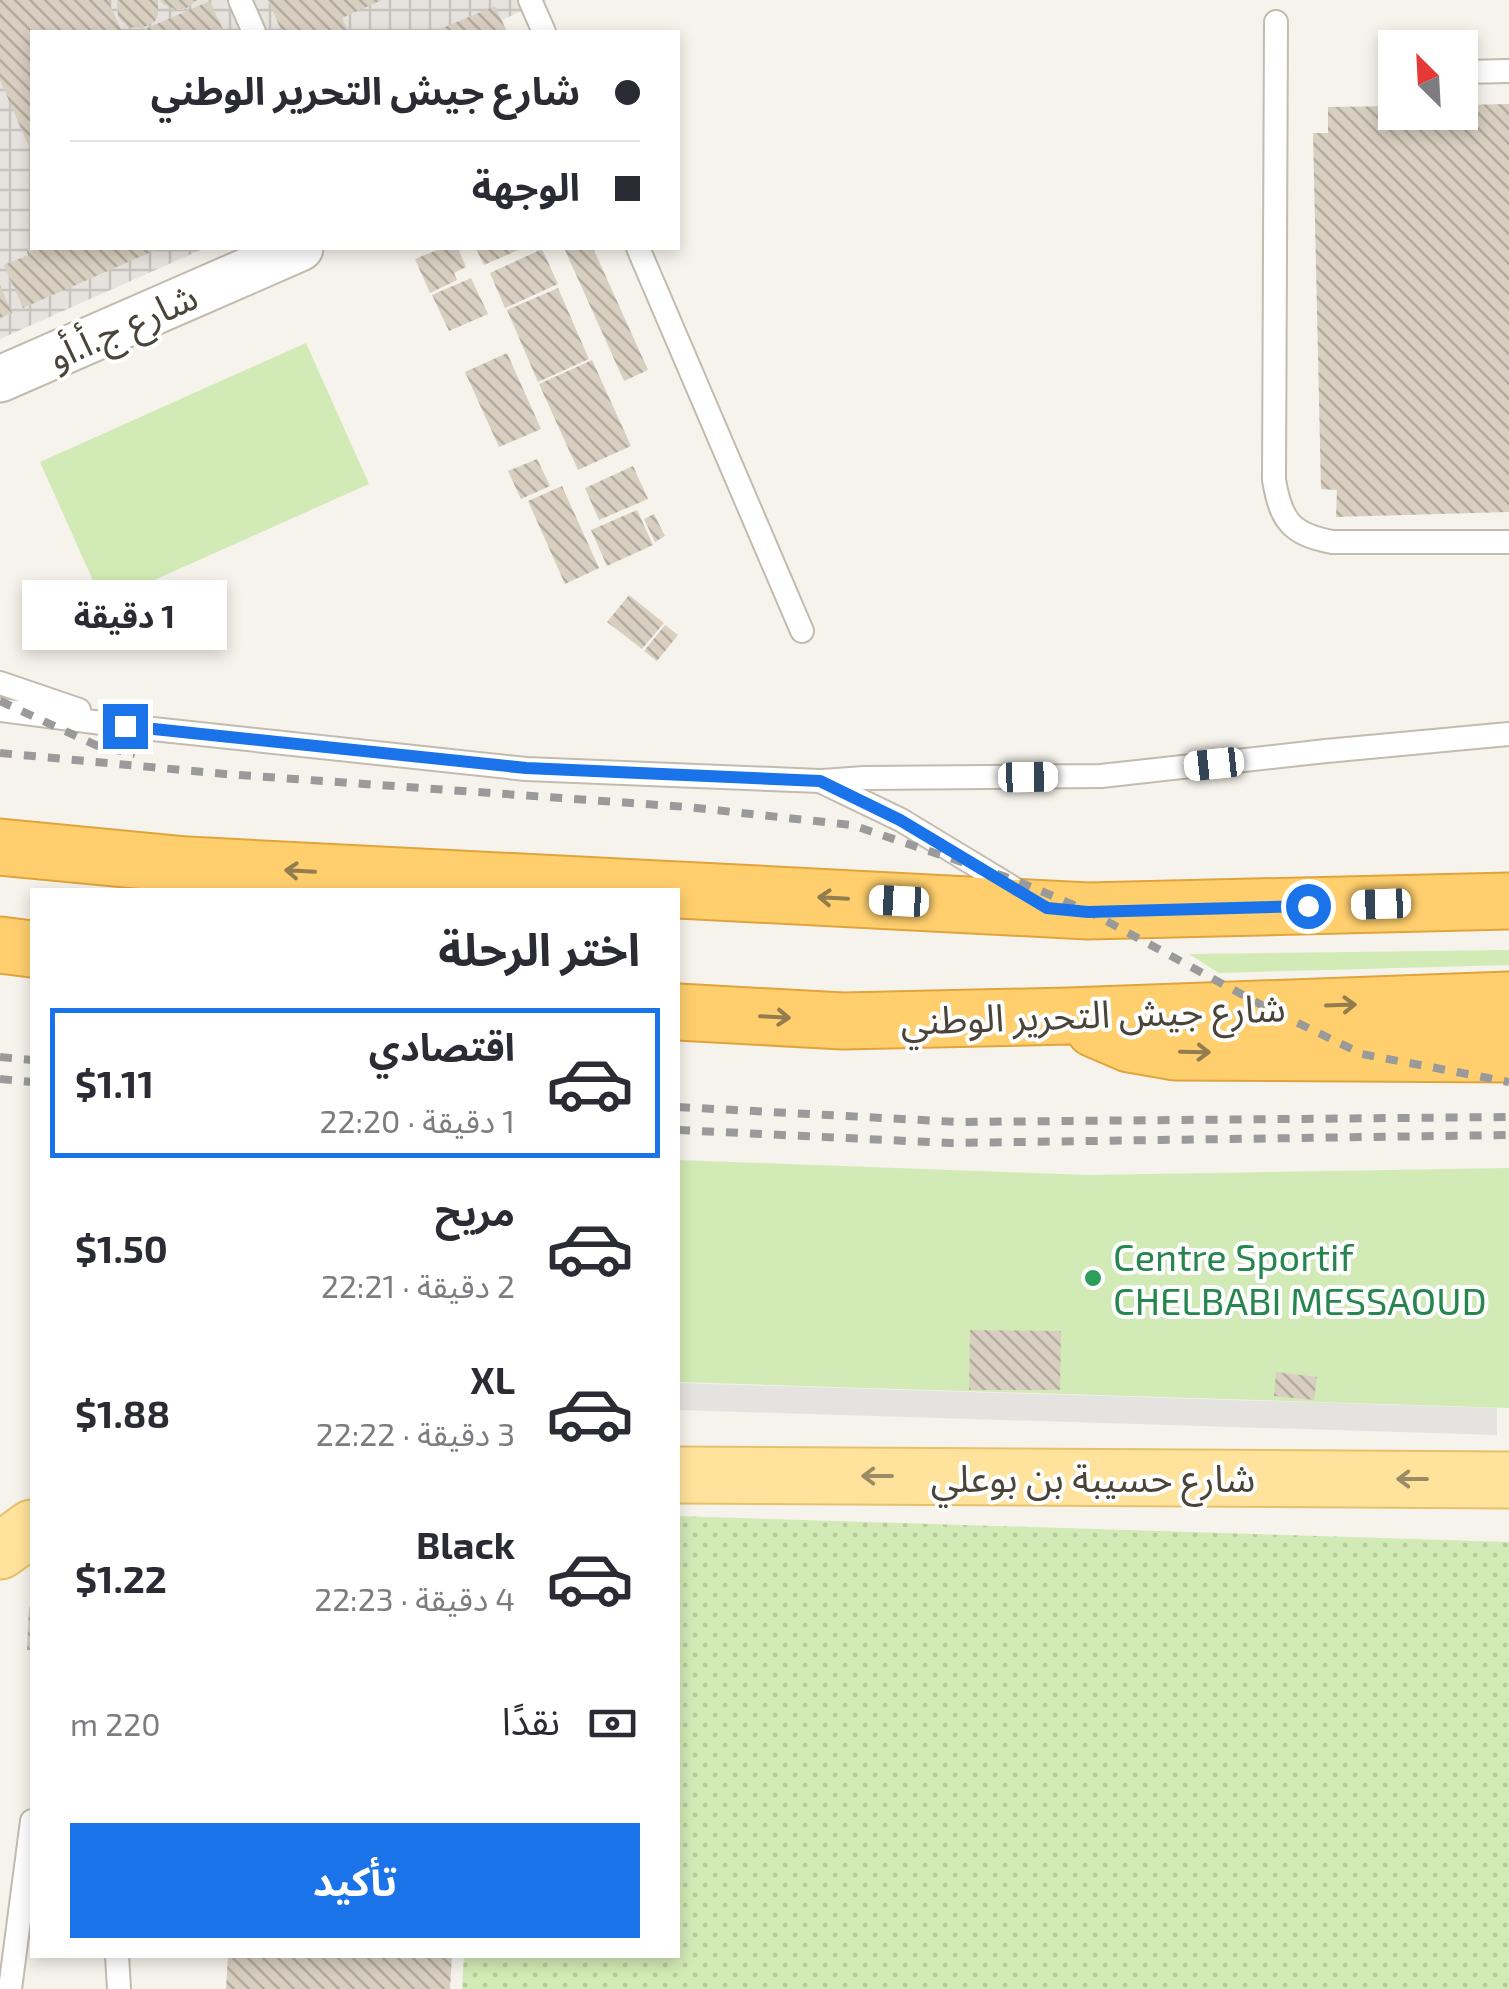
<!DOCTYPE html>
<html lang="ar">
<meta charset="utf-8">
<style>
:root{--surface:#fff;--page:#f7f7f7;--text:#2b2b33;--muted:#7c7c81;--line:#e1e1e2;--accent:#1a73e8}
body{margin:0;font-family:"Exo 2","Noto Sans Arabic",sans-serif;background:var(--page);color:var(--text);direction:rtl;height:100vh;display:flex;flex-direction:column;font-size:38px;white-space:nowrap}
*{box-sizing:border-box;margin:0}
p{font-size:32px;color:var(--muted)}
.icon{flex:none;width:55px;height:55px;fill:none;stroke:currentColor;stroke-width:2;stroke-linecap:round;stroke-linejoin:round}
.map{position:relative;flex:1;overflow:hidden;direction:ltr}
.details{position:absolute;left:30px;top:888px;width:650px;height:1070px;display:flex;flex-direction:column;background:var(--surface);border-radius:0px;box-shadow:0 5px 15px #0003;direction:rtl}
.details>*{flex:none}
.banner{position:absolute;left:30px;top:30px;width:650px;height:220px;border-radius:0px;box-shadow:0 5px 15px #0003;direction:rtl;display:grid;align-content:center;height:220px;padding:0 40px;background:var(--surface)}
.needle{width:65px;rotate:336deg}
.tools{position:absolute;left:1378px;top:30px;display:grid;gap:20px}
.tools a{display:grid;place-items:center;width:100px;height:100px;border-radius:0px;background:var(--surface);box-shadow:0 5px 15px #0003;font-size:50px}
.end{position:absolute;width:45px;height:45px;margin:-22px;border:12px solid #1a73e8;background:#fff;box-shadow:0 0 0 5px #fff}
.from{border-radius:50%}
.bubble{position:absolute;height:70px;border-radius:0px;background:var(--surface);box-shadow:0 5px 15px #0003;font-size:32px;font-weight:700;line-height:70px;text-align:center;direction:rtl}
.car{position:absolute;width:30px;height:60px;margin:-30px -15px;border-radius:12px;box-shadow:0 0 8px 2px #0007;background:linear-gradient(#fff 24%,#345 0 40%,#fff 0 76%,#345 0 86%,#fff 0)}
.banner b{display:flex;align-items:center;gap:35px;height:95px;font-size:38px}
.banner b+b{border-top:2px solid var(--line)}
.banner i{width:25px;height:25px;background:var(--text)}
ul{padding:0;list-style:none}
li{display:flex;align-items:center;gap:30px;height:150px;margin:0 20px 15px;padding:0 20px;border:5px solid transparent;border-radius:0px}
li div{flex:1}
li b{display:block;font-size:38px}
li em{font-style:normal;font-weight:700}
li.on{border-color:var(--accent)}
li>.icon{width:90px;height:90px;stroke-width:1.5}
h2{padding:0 40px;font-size:45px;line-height:120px}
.pay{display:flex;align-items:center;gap:25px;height:110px;padding:0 40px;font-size:38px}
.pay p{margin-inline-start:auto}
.cta{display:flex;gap:20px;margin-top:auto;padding:20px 40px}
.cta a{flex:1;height:115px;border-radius:0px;background:var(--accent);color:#fff;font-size:40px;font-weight:700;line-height:115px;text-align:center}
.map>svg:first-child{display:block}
</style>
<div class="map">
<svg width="1509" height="1989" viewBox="0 0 1509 1989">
<defs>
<pattern id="industrial-grid" width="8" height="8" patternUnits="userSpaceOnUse" patternTransform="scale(2.5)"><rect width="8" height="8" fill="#e6e2dd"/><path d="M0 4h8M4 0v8" fill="none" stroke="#c7c3be"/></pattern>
<pattern id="park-dots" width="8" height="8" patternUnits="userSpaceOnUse" patternTransform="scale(2.5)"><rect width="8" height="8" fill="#d2eab5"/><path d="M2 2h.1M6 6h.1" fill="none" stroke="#b6ca9c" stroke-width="1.8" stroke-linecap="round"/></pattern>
<pattern id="building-back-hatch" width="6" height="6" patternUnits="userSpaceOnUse" patternTransform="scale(2.5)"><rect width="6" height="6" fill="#d8cfc1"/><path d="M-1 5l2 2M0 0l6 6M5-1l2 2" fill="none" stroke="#b1aa9e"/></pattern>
</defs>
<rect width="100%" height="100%" fill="#f6f3ec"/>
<path fill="url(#industrial-grid)" d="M0,0H547L502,20L507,32H32V248H205L0,339Z"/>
<path fill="#d2eab5" d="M306,343L369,484L103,603L40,462Z
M1509,950V965L1219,973L1189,954Z
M678,1160L1088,1175L1509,1168V1408L678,1382Z"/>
<path fill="url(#park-dots)" d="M678,1516L1509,1542V1989H462L464,1955H678Z"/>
<path fill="#e5e3e0" d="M678,1383L1497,1408V1435L678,1410Z"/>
<path fill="url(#building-back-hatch)" d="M0,0H108L122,32H32V154L0,80Z
M117,0H158V15L155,21L143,28L128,27L118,17Z
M160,0H197L184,10H177L163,4Z
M268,0H382L342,18L349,32H282Z
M210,1L224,32H138Z
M495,6L507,32H433Z
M1509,104V512L1336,517L1337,490L1321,489L1313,133H1328V107L1395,106V112H1460V105Z
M32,246V248H160L23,308L4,265L28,255L26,249Z
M442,248H458L466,267L454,273L457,280L430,293L415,259Z
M476,248H523L484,265Z
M564,248H593L648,370L624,381Z
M542,249L558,284L505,308L490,273Z
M471,278L488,314L449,331L432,295Z
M0,285L12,313L0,318Z
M558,288L589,359L538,382L507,310Z
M507,353L541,429L499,447L465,372Z
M592,360L631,446L578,470L539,384Z
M537,459L550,486L521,499L508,471Z
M633,466L648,499L599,520L585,488Z
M562,486L599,568L565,584L528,501Z
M637,510L653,545L607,566L591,530Z
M654,514L665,536L655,542L644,519Z
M629,595L664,623L642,649L607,622Z
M665,625L678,635L657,661L644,651Z
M970,1330L1061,1331L1060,1390H969Z
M1276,1372L1317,1377L1314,1400L1274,1396Z
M29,1607H32V1650H27Z
M228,1955H452L450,1989H226Z"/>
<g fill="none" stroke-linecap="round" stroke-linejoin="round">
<defs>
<path id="service" d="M240,0L254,32
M530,0L544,32
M1276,22L1274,480C1281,521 1291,534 1332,542H1509
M1460,72L1509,71
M638,248L802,631
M0,683L79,710
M0,710L125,726L526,769L820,781L901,820L1023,894
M823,781L864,778L1101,776L1326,751L1509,734
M117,1955L119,1989
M10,1989L32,1821"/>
<path id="minor" d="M0,379L300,248"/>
<path id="primary" d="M678,1475L1509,1480
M0,1551L32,1528"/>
<path id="motorway" d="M0,847L187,865L677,890
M678,890L1088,911L1509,901
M0,945L32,949
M678,1012L843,1021L1069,1016L1509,1000
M1094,1029L1129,1044L1175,1052L1509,1054"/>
</defs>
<use href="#service" stroke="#c2bbae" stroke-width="26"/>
<use href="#minor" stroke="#c2bbae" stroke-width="49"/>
<use href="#primary" stroke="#e6c16a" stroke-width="59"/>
<use href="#motorway" stroke="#e0a43c" stroke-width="59"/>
<use href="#service" stroke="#fff" stroke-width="22"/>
<use href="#minor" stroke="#fff" stroke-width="45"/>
<use href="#primary" stroke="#ffe39c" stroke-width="55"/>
<use href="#motorway" stroke="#ffcf6e" stroke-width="55"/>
<path stroke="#9a9a9a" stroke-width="8" stroke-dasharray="12 12" stroke-linecap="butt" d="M0,701L98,746L135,754
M0,753L225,774L687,807L852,825L1015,880L1088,911L1267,1008L1362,1054L1509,1082
M0,1057L32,1060
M0,1079L32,1082
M678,1107L958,1122L1509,1117
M678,1130L950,1143L1509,1135"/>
</g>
<defs><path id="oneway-shaft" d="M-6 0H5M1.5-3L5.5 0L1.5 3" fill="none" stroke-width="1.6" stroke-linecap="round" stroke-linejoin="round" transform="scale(2.5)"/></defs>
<g stroke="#937c4e">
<use href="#oneway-shaft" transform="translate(300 871) rotate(-177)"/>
<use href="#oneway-shaft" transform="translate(833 898) rotate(-177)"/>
<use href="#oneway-shaft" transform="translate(1341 1005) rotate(-2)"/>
<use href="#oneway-shaft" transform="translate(775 1017) rotate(3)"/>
<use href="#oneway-shaft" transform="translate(1195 1052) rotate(1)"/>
</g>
<g stroke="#9c8c66">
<use href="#oneway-shaft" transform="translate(877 1476) rotate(-180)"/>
<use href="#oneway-shaft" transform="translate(1412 1479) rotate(-180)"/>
</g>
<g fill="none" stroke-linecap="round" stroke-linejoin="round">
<path stroke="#1a73e8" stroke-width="12" d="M125,726L526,768L820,781L900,820L1047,908L1088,912L1308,906"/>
</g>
<circle fill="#2e9e5b" stroke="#fff" stroke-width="4" cx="1093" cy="1278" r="10"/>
<g text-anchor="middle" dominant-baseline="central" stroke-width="8" stroke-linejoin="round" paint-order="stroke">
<g font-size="38" fill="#4b4439" stroke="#fff">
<text transform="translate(122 325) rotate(-24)">شارع ج.أ.أو</text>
<text transform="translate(1093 1013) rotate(-2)">شارع جيش التحرير الوطني</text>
<text x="1093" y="1477">شارع حسيبة بن بوعلي</text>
</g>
<g font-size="38" fill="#27864d" stroke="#fff" text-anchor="start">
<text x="1113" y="1256">Centre Sportif<tspan x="1113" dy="44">CHELBABI MESSAOUD</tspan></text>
</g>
</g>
</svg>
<div class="tools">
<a><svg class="needle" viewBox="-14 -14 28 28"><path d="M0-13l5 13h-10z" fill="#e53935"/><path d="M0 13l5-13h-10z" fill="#7c7c81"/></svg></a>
</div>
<i class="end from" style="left:1308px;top:906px"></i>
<i class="end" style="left:125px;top:726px"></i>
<div class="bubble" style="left:22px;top:580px;width:205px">1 دقيقة</div>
<i class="car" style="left:1214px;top:764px;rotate:264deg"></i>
<i class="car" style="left:1028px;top:777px;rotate:89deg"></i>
<i class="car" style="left:899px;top:901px;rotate:273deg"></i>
<i class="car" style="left:1381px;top:904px;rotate:268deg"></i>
<div class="banner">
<b><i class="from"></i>شارع جيش التحرير الوطني</b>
<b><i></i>الوجهة</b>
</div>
<section class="details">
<h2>اختر الرحلة</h2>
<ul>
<li class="on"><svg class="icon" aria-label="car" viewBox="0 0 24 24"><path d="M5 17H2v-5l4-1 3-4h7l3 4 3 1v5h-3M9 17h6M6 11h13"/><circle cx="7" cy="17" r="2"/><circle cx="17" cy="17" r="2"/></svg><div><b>اقتصادي</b><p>1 دقيقة · 22:20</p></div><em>$1.11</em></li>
<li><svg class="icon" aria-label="car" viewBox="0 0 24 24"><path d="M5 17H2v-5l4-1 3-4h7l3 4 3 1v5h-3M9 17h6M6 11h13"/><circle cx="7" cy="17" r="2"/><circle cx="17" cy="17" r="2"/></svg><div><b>مريح</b><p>2 دقيقة · 22:21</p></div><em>$1.50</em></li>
<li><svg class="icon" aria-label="car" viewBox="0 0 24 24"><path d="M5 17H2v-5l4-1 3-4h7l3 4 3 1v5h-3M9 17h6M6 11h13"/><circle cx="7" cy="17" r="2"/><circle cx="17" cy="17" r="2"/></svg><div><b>XL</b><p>3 دقيقة · 22:22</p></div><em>$1.88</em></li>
<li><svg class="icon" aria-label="car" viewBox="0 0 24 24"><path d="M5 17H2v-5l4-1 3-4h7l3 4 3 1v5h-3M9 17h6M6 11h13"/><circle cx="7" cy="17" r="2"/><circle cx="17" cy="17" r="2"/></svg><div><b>Black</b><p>4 دقيقة · 22:23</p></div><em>$1.22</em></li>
</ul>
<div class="pay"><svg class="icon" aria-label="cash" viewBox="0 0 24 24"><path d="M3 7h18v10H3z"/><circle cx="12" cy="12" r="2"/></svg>نقدًا<p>220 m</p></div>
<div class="cta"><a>تأكيد</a></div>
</section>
</div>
